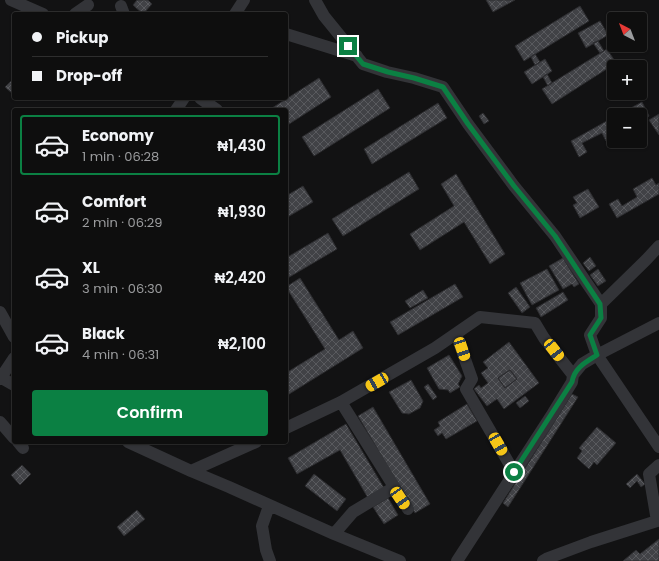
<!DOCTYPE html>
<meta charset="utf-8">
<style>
:root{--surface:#0e0e0e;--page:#171717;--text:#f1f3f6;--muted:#9b9c9e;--line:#2e2e2e;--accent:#0b8043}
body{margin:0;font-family:Poppins,sans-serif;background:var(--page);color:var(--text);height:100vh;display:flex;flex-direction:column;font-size:15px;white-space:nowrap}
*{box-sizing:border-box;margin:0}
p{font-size:13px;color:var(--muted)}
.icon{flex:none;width:22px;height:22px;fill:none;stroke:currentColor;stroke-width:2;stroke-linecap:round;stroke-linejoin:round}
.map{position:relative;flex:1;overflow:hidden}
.sheet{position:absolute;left:12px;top:108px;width:276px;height:336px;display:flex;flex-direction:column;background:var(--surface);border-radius:4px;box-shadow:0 1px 3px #0004,0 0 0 1px var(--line)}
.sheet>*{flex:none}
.top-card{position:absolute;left:12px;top:12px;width:276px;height:88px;border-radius:4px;box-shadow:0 1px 3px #0004,0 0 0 1px var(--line);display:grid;align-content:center;height:88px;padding:0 20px;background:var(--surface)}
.needle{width:26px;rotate:318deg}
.fabs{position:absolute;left:607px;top:12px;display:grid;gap:8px}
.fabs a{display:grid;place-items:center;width:40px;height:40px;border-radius:4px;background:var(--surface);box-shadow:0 1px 3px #0004,0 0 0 1px var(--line);font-size:20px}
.end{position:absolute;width:18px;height:18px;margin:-9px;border:5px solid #0b8043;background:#fff;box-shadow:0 0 0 2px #fff}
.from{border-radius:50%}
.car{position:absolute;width:12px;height:24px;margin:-12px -6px;border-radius:5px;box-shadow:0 0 3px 1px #0007;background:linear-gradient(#f5c518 24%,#345 0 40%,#f5c518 0 76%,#345 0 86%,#f5c518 0)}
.top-card b{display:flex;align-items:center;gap:14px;height:38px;font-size:15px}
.top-card b+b{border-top:1px solid var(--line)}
.top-card i{width:10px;height:10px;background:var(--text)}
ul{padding:7px 0 0;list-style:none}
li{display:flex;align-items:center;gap:12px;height:60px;margin:0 8px 6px;padding:0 12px;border:2px solid transparent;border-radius:4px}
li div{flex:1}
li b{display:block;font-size:15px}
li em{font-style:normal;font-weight:600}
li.on{border-color:var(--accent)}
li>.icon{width:36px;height:36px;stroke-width:1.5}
.button{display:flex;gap:8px;margin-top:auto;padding:8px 20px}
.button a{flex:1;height:46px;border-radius:4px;background:var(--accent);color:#fff;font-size:16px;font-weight:600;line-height:46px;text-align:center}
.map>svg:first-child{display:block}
</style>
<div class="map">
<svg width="659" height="561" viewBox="0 0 659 561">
<defs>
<pattern id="building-cross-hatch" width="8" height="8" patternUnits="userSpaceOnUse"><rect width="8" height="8" fill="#414246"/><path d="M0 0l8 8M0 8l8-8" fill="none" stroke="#595a5e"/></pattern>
</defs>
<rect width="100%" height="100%" fill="#121213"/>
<path fill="url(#building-cross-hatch)" stroke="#2c2c2f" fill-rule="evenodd" d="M137,0H148L152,4L143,14L133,5Z
M486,0H515L493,12Z
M580,6L589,21L524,61L515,46Z
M600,21L608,35L586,48L578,33Z
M598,41L604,51L600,53L593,43Z
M607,49L616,63L552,104L542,89Z
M535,54L540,62L535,65L531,57Z
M545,59L552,71L532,84L524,72Z
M547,74L552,83L548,86L543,77Z
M14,78V95L5,87Z
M319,78L331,97L286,126V110H269Z
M378,89L390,108L314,156L302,137Z
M642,102L649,116L640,122V115H618Z
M438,103L447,118L372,164L364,149Z
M483,113L489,121L484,124L479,116Z
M659,114V135L649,120Z
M614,117V137L606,141L602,133L582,143L587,152L579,157L571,141Z
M409,172L419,189L343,236L332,219Z
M456,174L505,254L490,264L464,222L420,250L410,234L454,206L441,184Z
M652,178L656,185L659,183V194L617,218L609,204L618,199L622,206L637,197L633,189Z
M303,186L313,202L286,218V196Z
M588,189L599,207L580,218L573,205L577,203L573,197Z
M328,233L337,249L286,279V258Z
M590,257L596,266L589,271L583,263Z
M563,258L579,284L574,287L572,284L563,289L549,266Z
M547,269L559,290L532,305L520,283Z
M598,269L606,281L598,286L590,275Z
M300,278L339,340L353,331L363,348L286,396V373L325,349L286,287Z
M455,284L463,297L398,335L390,322Z
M516,287L530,307L522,313L508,293Z
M423,290L428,298L410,308L405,301Z
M563,292L568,300L541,317L536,308Z
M509,342L539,383L504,409L497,399L487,406L474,389L479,385L481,388L488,383L481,373L488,368L483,362ZM510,370L517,379L505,388L498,378Z
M449,355L462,376L458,384L460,387L450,393L448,390L439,389L427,368Z
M510,370L517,379L505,388L498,378Z
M411,380L423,401L420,408L409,414L402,413L389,392Z
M428,384L437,397L433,400L424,387Z
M572,394L578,397L508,507L503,503Z
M525,396L529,401L520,408L516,403Z
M467,404L477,421L446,439L442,433L438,436L434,430L440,426L438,422Z
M373,407L430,504L415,513L358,416Z
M346,424L384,488L368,498L340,450L297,474L288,458Z
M597,427L616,443L597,465L594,462L589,469L577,458L582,451L579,448Z
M22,465L31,474L20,485L11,475Z
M314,474L346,499L337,511L305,486Z
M637,474L645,484L641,487L637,481L630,488L626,484Z
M388,498L398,515L384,524L373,507Z
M137,510L145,519L124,536L117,527Z
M659,539V561H623L636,550L640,554Z"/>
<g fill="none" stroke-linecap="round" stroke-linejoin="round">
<path stroke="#333438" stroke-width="12" d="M11,0L43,14
M315,0L324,16L363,64L387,72L414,78L443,87L468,124L514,186L555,236L601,304V318L590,335L597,355L659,447
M121,6L124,14
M75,14L88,5
M235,14L244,0
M286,34L357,56
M200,98L217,110
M176,110L184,98
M601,304L646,260L659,246
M0,312L14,337
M456,334L472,379L466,389L514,472
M0,377L14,385
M0,379L14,358
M341,402L408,509
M0,422L14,438
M286,428L341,402L435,348L480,317L535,323L544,338L573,375
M18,442L23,448
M128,442L191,471L256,442
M191,471L229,487L334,534L400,561
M269,506L262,526L266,550L270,561
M334,534L353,512L393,488
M457,561L553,413L572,382L573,375L582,364L597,355L659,323
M543,561L548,558L591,542L657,521L649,474L659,465"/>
</g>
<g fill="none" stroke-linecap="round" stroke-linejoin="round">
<path stroke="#0b8043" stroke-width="5" d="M348,46L363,64L388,72L414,78L443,87L468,124L514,186L555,236L600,304L601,318L590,335L597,355C586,362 574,368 572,382L514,472"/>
</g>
</svg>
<div class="fabs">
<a><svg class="needle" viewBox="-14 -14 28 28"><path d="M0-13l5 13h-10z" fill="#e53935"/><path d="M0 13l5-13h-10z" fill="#9b9c9e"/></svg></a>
<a>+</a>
<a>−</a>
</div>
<i class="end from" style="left:514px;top:472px"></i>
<i class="end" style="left:348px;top:46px"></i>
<i class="car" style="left:462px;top:349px;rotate:161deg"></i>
<i class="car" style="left:554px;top:350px;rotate:142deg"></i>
<i class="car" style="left:377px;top:382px;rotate:240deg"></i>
<i class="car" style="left:498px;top:444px;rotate:150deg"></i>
<i class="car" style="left:400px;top:498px;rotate:146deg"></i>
<div class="top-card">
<b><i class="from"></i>Pickup</b>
<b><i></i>Drop-off</b>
</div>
<section class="sheet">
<ul>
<li class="on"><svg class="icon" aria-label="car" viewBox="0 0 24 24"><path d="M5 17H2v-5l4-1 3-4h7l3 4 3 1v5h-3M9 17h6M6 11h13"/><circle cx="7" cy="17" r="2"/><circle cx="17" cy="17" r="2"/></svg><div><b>Economy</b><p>1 min · 06:28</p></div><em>₦1,430</em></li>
<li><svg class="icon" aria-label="car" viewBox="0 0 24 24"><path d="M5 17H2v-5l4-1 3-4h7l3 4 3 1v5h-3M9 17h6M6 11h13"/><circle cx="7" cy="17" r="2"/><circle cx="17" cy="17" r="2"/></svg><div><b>Comfort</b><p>2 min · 06:29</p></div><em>₦1,930</em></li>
<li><svg class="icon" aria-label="car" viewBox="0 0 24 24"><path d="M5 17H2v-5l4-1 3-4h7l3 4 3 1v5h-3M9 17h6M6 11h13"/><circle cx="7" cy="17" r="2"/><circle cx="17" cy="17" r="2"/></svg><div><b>XL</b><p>3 min · 06:30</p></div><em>₦2,420</em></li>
<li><svg class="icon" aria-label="car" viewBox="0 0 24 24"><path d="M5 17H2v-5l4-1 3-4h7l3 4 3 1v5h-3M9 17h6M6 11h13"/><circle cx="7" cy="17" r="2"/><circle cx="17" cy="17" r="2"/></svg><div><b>Black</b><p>4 min · 06:31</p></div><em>₦2,100</em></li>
</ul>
<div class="button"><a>Confirm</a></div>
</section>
</div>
